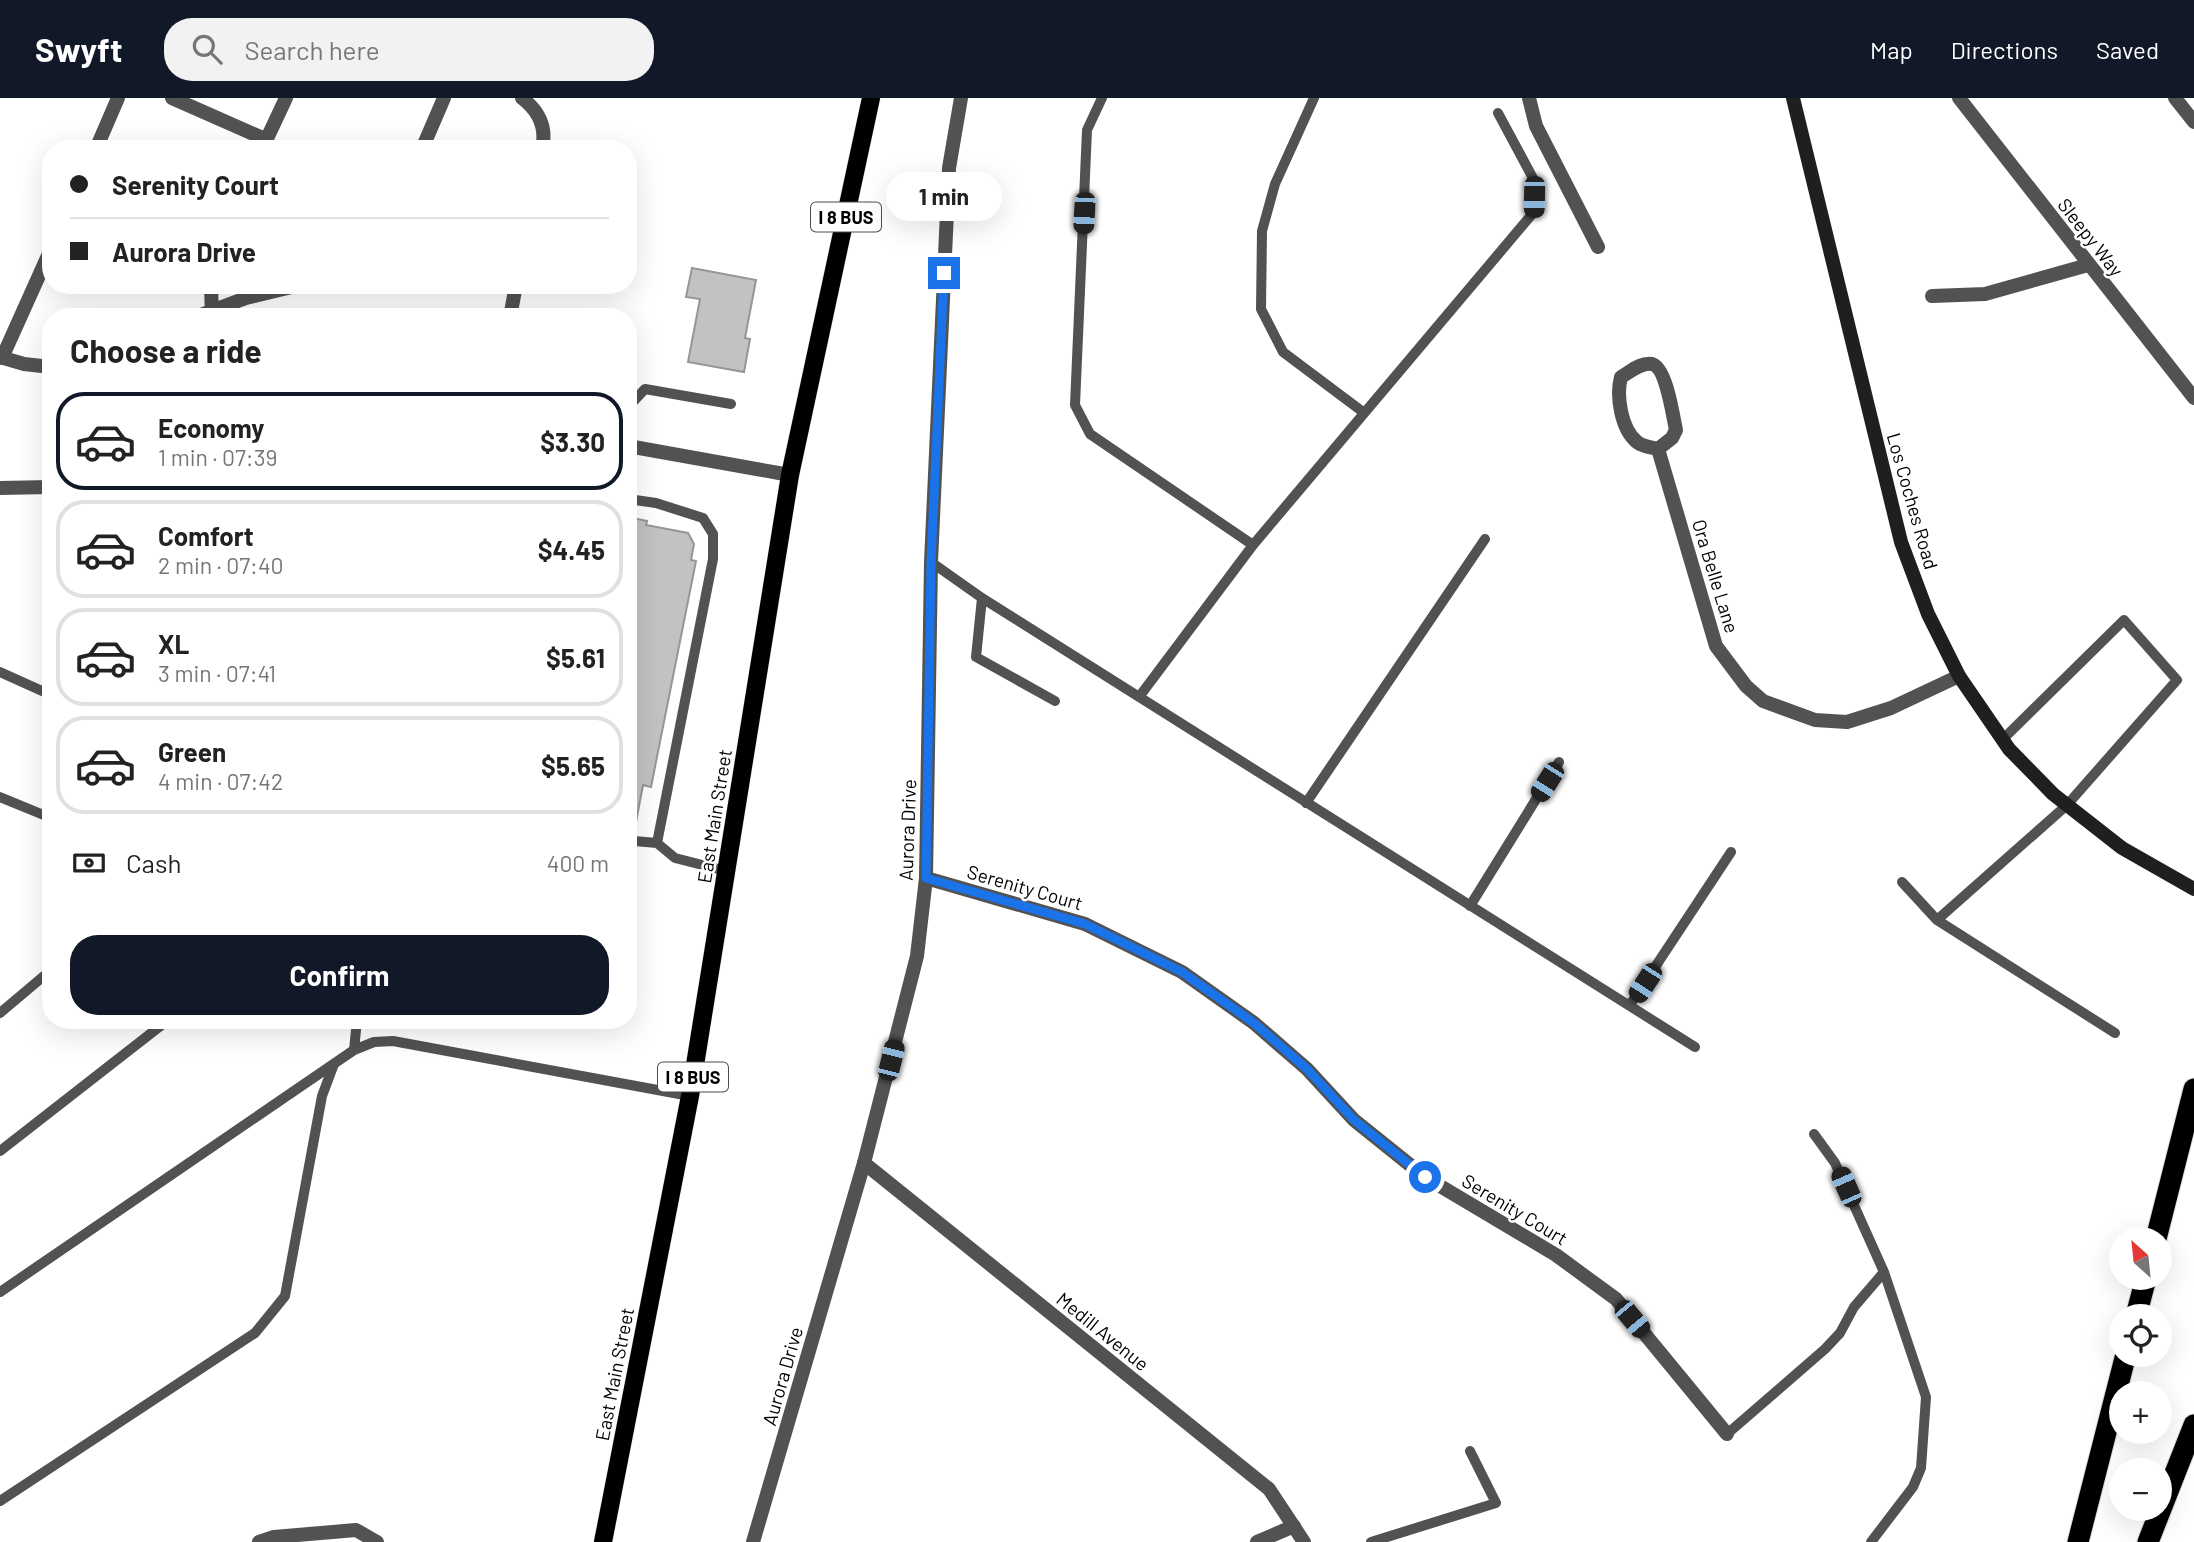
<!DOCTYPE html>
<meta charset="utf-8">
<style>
:root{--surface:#fff;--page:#f2f2f2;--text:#222;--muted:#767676;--line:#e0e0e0;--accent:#111827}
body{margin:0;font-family:Barlow,sans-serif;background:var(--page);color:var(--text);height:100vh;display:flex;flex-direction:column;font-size:26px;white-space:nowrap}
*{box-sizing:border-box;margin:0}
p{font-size:23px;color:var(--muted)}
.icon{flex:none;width:38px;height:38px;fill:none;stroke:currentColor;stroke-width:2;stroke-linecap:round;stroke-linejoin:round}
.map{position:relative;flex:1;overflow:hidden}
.drawer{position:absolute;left:42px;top:210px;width:595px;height:721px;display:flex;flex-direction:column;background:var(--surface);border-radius:28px;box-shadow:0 7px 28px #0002}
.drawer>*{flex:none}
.top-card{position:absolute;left:42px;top:42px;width:595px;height:154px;border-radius:28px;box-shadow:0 7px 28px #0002;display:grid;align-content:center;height:154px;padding:0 28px;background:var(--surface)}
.needle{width:46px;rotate:333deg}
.tools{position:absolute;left:2109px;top:1129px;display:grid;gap:14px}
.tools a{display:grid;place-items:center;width:63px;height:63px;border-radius:50%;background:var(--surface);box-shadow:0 7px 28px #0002;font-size:35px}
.end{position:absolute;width:32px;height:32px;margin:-16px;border:9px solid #1a73e8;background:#fff;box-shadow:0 0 0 4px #fff}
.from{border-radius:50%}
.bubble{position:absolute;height:49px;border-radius:24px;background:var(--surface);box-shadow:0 7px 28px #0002;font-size:23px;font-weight:700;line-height:49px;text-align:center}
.car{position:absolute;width:21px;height:42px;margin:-21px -10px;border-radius:9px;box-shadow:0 0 5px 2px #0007;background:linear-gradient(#222 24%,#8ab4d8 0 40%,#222 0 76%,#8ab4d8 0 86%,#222 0)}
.top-card b{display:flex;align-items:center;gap:24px;height:66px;font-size:26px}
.top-card b+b{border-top:2px solid var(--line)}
.top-card i{width:18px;height:18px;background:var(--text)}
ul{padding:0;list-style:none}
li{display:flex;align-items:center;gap:21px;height:98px;margin:0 14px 10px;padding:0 14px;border:4px solid var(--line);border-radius:28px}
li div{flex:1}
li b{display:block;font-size:26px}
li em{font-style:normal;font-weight:700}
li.selected{border-color:var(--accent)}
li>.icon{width:63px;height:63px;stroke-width:1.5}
h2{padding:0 28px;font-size:32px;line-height:84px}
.pay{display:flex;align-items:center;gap:18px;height:77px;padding:0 28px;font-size:26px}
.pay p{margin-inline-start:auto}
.action{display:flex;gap:14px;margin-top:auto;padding:14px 28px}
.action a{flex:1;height:80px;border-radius:28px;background:var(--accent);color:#fff;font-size:28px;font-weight:700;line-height:80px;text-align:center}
header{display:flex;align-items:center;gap:42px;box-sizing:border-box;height:98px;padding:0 35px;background:var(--accent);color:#fff}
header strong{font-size:33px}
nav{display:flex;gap:38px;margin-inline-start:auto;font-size:24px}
.search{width:490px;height:63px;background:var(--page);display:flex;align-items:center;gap:18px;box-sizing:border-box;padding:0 24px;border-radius:28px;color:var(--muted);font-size:26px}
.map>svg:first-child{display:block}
</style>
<header>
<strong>Swyft</strong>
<div class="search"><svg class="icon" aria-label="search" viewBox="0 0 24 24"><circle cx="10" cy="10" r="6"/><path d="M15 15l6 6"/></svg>Search here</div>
<nav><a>Map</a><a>Directions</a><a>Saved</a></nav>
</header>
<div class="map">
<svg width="2194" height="1444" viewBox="0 0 2194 1444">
<rect width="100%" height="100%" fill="#fff"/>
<path fill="#c2c2c2" stroke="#969696" stroke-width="2" d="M692,170L756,182L745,240L750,241L744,274L688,264L700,201L686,199Z
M628,419L647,423L646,427L688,435L694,446L691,462L696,463L651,689L643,687L636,724H628Z"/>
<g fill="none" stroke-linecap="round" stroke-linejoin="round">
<defs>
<path id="primary" d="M603,1444L690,998L790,377L871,0"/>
<path id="motorway" d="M2156,1141L2194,991
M2136,1218L2146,1180
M2078,1444L2126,1256
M2148,1444L2194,1327"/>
</defs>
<use href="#primary" stroke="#dbdbdb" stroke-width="19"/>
<use href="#motorway" stroke="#dbdbdb" stroke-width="23"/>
<path stroke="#525252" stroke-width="10" d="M1102,0L1087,32L1075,307L1090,336L1253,447
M1314,0L1275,86L1262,133L1261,211L1283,254L1363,314
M628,309L645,291L731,306
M628,401L656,405L703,420L713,436V461L657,745
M931,464L982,500L1695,949
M982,500L976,559L1055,603
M0,574L51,597
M1139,599L1253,447L1533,115L1534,82L1498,15
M0,699L51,720
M1306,705L1485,441
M628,740L634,743L657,745L675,760L726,773
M1902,784L1937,822L2067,707L2177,582L2124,522L2002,642
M1470,808L1559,664
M1937,822L2115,935
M1630,907L1731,754
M0,915L51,872
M354,952L374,944L393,943L690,998
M1814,1036L1835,1065L1884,1174L1926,1299L1921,1370L1913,1389L1871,1444
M0,1053L168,922
M0,1194L354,952L357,922
M1727,1336L1825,1251L1840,1235L1854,1209L1884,1174
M0,1403L255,1235L285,1198L322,998L334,966
M1371,1444L1496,1405L1470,1353"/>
<path stroke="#525252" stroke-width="14" d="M172,0L267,42
M522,0C539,13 547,30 542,51
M1529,0L1536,28L1598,149
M1959,0L2194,300
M2175,0L2194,24
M263,49L286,0
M96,51L118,0
M422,51L444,0
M211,187L212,219
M1932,198L1985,196L2088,167
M511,214L516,187
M195,219L246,200L300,187
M0,259L24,266L51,269
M2,260L51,151
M1658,351C1651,349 1643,349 1637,344C1621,331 1616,298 1621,279C1630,274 1641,264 1652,266C1666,269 1673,318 1676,332L1672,340L1658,351L1716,548L1746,588L1763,603L1815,622L1847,624L1891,610L1959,578
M926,780L1085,826L1182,874L1254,925L1307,971L1354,1022L1425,1079L1556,1157L1616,1201L1727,1336
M864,1065L1269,1391L1304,1444
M259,1444L274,1439L356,1432L377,1444
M1257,1444L1294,1428"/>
<path stroke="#525252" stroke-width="14" d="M628,348L790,377
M0,390L51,389
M753,1444L864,1065L917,858L926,780L931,464L949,70L961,0"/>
<path stroke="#1f1f1f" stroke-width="14" d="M1793,0L1901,444L1928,516L1959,578L2009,651L2053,696L2122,750L2194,791"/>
<use href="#primary" stroke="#000" stroke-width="18"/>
<use href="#motorway" stroke="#000" stroke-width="21"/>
</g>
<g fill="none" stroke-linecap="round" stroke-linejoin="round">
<path stroke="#1a73e8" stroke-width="9" d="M944,175L931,464L926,780L1085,826L1182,874L1254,925L1307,971L1354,1022L1425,1079"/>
</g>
<g text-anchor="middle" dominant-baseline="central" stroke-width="5" stroke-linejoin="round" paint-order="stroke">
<g fill="#fff" stroke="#4c4c4c" stroke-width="2">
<rect x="811" y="104.5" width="70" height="29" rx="5"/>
<rect x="658" y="964.5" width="70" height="29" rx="5"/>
</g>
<g font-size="18" font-weight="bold" fill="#000">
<text x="846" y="119">I 8 BUS</text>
<text x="693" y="979">I 8 BUS</text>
</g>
<g font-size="19" fill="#000" stroke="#fff">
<text transform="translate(2091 139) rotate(52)">Sleepy Way</text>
<text transform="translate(1913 403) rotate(74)">Los Coches Road</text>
<text transform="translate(1716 478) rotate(73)">Ora Belle Lane</text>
<text transform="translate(714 718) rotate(-81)">East Main Street</text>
<text transform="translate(907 732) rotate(-88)">Aurora Drive</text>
<text transform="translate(1025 789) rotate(16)">Serenity Court</text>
<text transform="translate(1515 1111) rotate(31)">Serenity Court</text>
<text transform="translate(1103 1233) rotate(39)">Medill Avenue</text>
<text transform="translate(614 1276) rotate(-79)">East Main Street</text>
<text transform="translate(782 1278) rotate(-74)">Aurora Drive</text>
</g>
</g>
</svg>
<div class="tools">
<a><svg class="needle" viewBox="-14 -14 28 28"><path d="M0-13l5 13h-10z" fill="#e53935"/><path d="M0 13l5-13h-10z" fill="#767676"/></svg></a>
<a><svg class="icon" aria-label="locate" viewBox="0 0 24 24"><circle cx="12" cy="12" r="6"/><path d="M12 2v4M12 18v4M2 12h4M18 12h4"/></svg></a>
<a>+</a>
<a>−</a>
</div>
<i class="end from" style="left:1425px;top:1079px"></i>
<i class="end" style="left:944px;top:175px"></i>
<div class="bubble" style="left:886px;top:74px;width:116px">1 min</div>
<i class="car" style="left:1534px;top:99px;rotate:181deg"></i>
<i class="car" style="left:1084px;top:115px;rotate:183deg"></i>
<i class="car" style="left:1547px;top:684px;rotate:212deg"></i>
<i class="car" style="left:1645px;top:885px;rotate:213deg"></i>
<i class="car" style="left:891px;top:962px;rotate:14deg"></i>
<i class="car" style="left:1846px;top:1089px;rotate:336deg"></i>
<i class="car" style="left:1632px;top:1221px;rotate:140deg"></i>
<div class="top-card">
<b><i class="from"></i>Serenity Court</b>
<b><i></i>Aurora Drive</b>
</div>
<section class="drawer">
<h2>Choose a ride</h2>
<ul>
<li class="selected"><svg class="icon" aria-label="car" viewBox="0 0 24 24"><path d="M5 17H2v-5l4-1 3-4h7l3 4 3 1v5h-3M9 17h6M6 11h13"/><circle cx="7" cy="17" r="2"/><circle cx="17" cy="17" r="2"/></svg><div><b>Economy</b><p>1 min · 07:39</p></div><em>$3.30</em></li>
<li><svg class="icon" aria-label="car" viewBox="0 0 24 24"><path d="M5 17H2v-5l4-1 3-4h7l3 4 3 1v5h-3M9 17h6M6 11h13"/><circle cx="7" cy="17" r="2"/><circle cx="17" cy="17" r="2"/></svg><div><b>Comfort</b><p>2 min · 07:40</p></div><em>$4.45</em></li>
<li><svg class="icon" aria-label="car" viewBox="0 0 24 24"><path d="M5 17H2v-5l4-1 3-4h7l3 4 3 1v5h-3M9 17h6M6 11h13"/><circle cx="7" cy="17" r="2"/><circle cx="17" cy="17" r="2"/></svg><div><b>XL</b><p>3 min · 07:41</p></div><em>$5.61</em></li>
<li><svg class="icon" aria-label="car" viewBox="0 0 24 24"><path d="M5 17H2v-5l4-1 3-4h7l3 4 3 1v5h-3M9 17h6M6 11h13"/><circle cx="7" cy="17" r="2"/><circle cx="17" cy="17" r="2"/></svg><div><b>Green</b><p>4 min · 07:42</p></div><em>$5.65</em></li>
</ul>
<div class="pay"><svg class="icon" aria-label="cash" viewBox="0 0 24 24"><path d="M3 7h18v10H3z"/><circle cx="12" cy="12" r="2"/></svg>Cash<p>400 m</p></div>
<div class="action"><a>Confirm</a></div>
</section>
</div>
